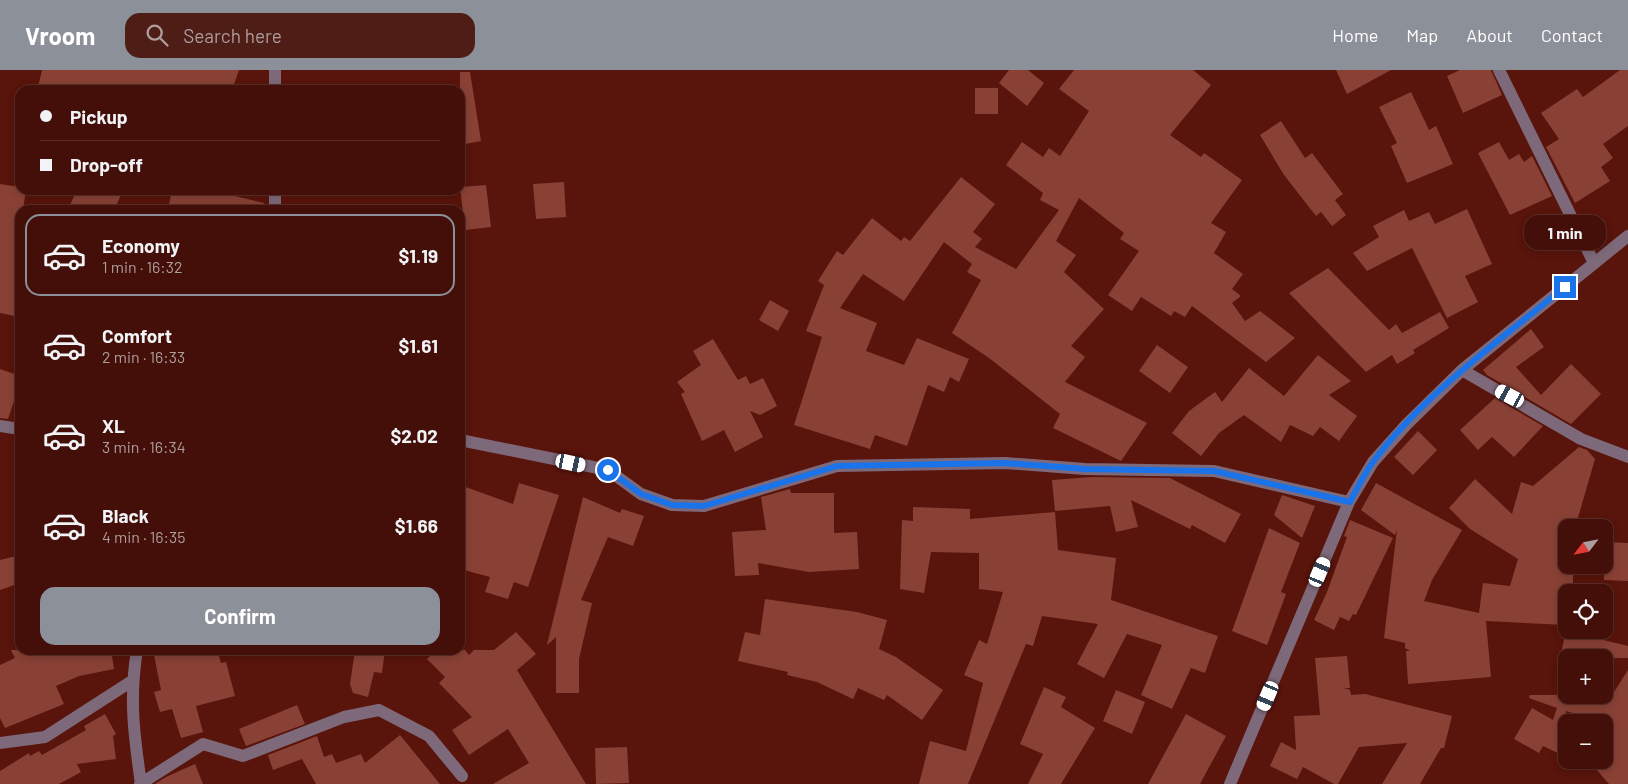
<!DOCTYPE html>
<meta charset="utf-8">
<style>
:root{--surface:#430f08;--page:#4d1d16;--text:#f1f3f6;--muted:#af9c9c;--line:#5b2f29;--accent:#8c9099}
body{margin:0;font-family:Barlow,sans-serif;background:var(--page);color:var(--text);height:100vh;display:flex;flex-direction:column;font-size:19px;white-space:nowrap}
*{box-sizing:border-box;margin:0}
p{font-size:16px;color:var(--muted)}
.icon{flex:none;width:28px;height:28px;fill:none;stroke:currentColor;stroke-width:2;stroke-linecap:round;stroke-linejoin:round}
.map{position:relative;flex:1;overflow:hidden}
.side{position:absolute;left:15px;top:135px;width:450px;height:450px;display:flex;flex-direction:column;background:var(--surface);border-radius:15px;box-shadow:0 2px 8px #0003,0 0 0 1px var(--line)}
.side>*{flex:none}
.guide{position:absolute;left:15px;top:15px;width:450px;height:110px;border-radius:15px;box-shadow:0 2px 8px #0003,0 0 0 1px var(--line);display:grid;align-content:center;height:110px;padding:0 25px;background:var(--surface)}
.needle{width:32px;rotate:238deg}
.fabs{position:absolute;left:1558px;top:449px;display:grid;gap:10px}
.fabs a{display:grid;place-items:center;width:55px;height:55px;border-radius:10px;background:var(--surface);box-shadow:0 2px 8px #0003,0 0 0 1px var(--line);font-size:25px}
.end{position:absolute;width:22px;height:22px;margin:-11px;border:6px solid #1a73e8;background:#fff;box-shadow:0 0 0 2px #fff}
.from{border-radius:50%}
.bubble{position:absolute;height:35px;border-radius:15px;background:var(--surface);box-shadow:0 2px 8px #0003,0 0 0 1px var(--line);font-size:16px;font-weight:700;line-height:35px;text-align:center}
.car{position:absolute;width:15px;height:30px;margin:-15px -8px;border-radius:6px;box-shadow:0 0 4px 1px #0007;background:linear-gradient(#fff 24%,#345 0 40%,#fff 0 76%,#345 0 86%,#fff 0)}
.guide b{display:flex;align-items:center;gap:18px;height:48px;font-size:19px}
.guide b+b{border-top:1px solid var(--line)}
.guide i{width:12px;height:12px;background:var(--text)}
ul{padding:9px 0 0;list-style:none}
li{display:flex;align-items:center;gap:15px;height:82px;margin:0 10px 8px;padding:0 15px;border:2px solid transparent;border-radius:15px}
li div{flex:1}
li b{display:block;font-size:19px}
li em{font-style:normal;font-weight:700}
li.selected{border-color:var(--accent)}
li>.icon{width:45px;height:45px;stroke-width:1.5}
.action{display:flex;gap:10px;margin-top:auto;padding:10px 25px}
.action a{flex:1;height:58px;border-radius:15px;background:var(--accent);color:#fff;font-size:20px;font-weight:700;line-height:58px;text-align:center}
header{display:flex;align-items:center;gap:30px;box-sizing:border-box;height:70px;padding:0 25px;background:var(--accent);color:#fff}
header strong{font-size:24px}
nav{display:flex;gap:28px;margin-inline-start:auto;font-size:18px}
.search{width:350px;height:45px;background:var(--page);display:flex;align-items:center;gap:12px;box-sizing:border-box;padding:0 18px;border-radius:15px;color:var(--muted);font-size:19px}
.map>svg:first-child{display:block}
</style>
<header>
<strong>Vroom</strong>
<div class="search"><svg class="icon" aria-label="search" viewBox="0 0 24 24"><circle cx="10" cy="10" r="6"/><path d="M15 15l6 6"/></svg>Search here</div>
<nav><a>Home</a><a>Map</a><a>About</a><a>Contact</a></nav>
</header>
<div class="map">
<svg width="1628" height="714" viewBox="0 0 1628 714">
<rect width="100%" height="100%" fill="#59140b"/>
<path fill="#894135" d="M42,0H239L232,20H48L38,17Z
M1009,0H1028L1044,13L1027,36L999,13Z
M1074,0H1193L1211,15L1170,65L1201,87L1204,83L1242,110L1211,153L1226,162L1214,183L1243,204L1232,219L1241,226L1232,233L1245,251L1260,241L1295,268L1266,292L1192,236L1185,247L1174,241L1171,246L1141,227L1132,241L1108,225L1139,181L1120,169L1124,163L1079,128L1056,171L1076,185L1064,202L1104,239L1071,276L1085,287L1065,312L1147,353L1121,391L1053,358L1060,344L989,288L952,263L981,210L967,202L972,194L944,172L904,231L863,204L840,238L877,253L866,281L904,295L917,268L969,289L959,312L950,307L944,322L928,315L907,376L875,365L870,379L794,355L822,267L806,261L824,215L818,211L837,181L843,185L872,148L901,171L904,167L910,171L961,107L995,134L973,162L982,169L975,177L1016,199L1059,140L1040,130L1043,123L1006,95L1022,72L1043,87L1049,78L1060,86L1089,41L1059,19Z
M1336,0H1391L1347,24Z
M1460,0H1491L1502,25L1463,43L1447,6Z
M1620,0H1628V56L1603,74L1613,88L1601,97L1610,111L1575,133L1546,77L1559,69L1541,43L1577,19L1583,27Z
M460,2H470L481,71L460,75Z
M975,18H998V44H975Z
M1411,22L1429,60L1436,56L1453,94L1407,113L1391,76L1397,73L1379,37Z
M1281,51L1305,88L1312,83L1343,124L1335,130L1346,145L1332,156L1321,142L1316,146L1284,105L1260,65Z
M1499,72L1509,90L1519,84L1524,92L1532,86L1552,126L1510,145L1478,83Z
M564,112L566,147L536,149L533,114Z
M0,114L20,117V120H26L23,140L18,142L17,178H20V247L0,243Z
M486,115L491,157L465,160L460,117Z
M77,120H110L121,125L114,140H80L70,135Z
M172,120H209L264,133L263,140H168Z
M1467,139L1492,194L1465,206L1478,232L1447,248L1412,178L1367,201L1353,183L1379,167L1373,156L1404,140L1409,151L1429,142L1435,154Z
M1328,198L1389,260L1396,254L1402,263L1440,242L1449,258L1413,280L1415,283L1397,294L1392,285L1366,302L1289,223Z
M770,230L789,241L778,261L759,250Z
M1531,259L1544,277L1516,297L1541,325L1571,294L1601,324L1571,354L1487,305L1483,300Z
M713,269L738,310L746,306L750,314L763,308L777,336L760,345L750,341L763,367L735,382L724,360L702,371L681,324L685,322L677,312L701,295L693,281Z
M1157,275L1188,297L1170,323L1139,301Z
M1318,285L1351,311L1329,325L1357,346L1339,371L1320,357L1313,366L1290,355L1281,372L1244,345L1219,363L1201,386L1172,363L1189,341L1215,322L1222,332L1249,298L1284,326Z
M0,299L20,306V313L8,349L0,348Z
M1495,328L1543,356L1514,387L1492,367L1478,380L1460,360Z
M1418,361L1437,380L1413,405L1394,387Z
M1579,377L1587,380L1595,389L1575,458H1566V495H1573V522H1566V555L1486,551L1491,607L1408,614L1406,581H1410L1405,578V573L1384,568L1397,459L1395,465L1361,440L1376,413L1462,460L1432,510L1424,531L1479,543L1483,513L1510,516L1518,489L1470,459L1449,438L1475,409L1512,444L1521,412L1533,416Z
M1091,407L1170,408L1241,444L1225,473L1192,455L1190,459L1131,430L1138,457L1116,462L1110,436L1055,441L1052,410Z
M519,413L559,425L528,517L514,512L508,529L485,522L490,507L460,499V415L513,434Z
M790,419L791,423H834V463L857,462L859,499L809,502L758,493L759,505L735,506L732,462L766,460L761,427Z
M1282,425L1315,436L1302,468L1274,445Z
M583,427L620,443L622,439L644,446L633,476L608,467L581,530L592,533L579,589V623H556V567L547,575Z
M913,437L970,439V449L1055,442L1058,480L1116,488L1111,530L1218,566L1205,603L1191,598L1172,639L1141,625L1162,575L1127,564L1104,608L1077,594L1098,554L1042,546L1033,576L1026,574L968,714H919L930,671L966,681L983,613L964,605L979,570L987,574L1003,522L979,519V483L931,482L924,523L900,519L902,450L913,451Z
M1350,450L1393,468L1356,545L1353,544L1349,551L1340,547L1334,560L1314,550L1327,522L1347,467L1344,466Z
M1269,458L1300,473L1281,522L1286,524L1267,575L1232,561Z
M1604,472L1628,473V511L1604,510Z
M20,485V513L0,520V490Z
M765,529L857,542L887,550L879,579L896,587L943,620L922,650L887,625L884,630L858,618L853,629L817,612L787,605L788,602L738,591L745,562L760,565Z
M1566,561L1628,576V588H1560Z
M516,562L536,584L517,600L586,714H493L529,693L508,659L469,685L452,660L472,647L439,613L445,607L427,589L436,580H465L469,585L474,580H494Z
M11,580H111L114,599L79,606L56,616L64,634L5,658L0,648V595L15,588Z
M153,580H217L221,593L226,592L235,626L196,636L203,662L181,668L172,639L160,642L154,622L161,620Z
M355,580H385L382,603L374,602L368,627L353,623L350,614Z
M1347,586L1350,618H1344L1350,620L1351,625L1365,624L1452,646L1444,678H1441L1420,714H1382L1407,673L1359,677L1338,714H1334L1303,697L1297,709L1270,696L1281,672L1296,680L1294,646L1320,645L1315,588Z
M1628,600V714H1609L1588,690H1604V652L1566,641V687L1543,676L1539,683L1514,669L1532,638L1553,650L1557,638L1529,628L1530,625H1562L1564,620H1566V625H1612Z
M1044,617L1066,627L1061,637L1095,658L1061,714H1028L1043,684L1020,674Z
M1116,620L1145,632L1132,664L1103,651Z
M297,635L305,654L246,676L239,659Z
M105,644L116,664L113,666L116,689L77,694L81,702L59,714H0V701L29,683L30,686L39,681L42,685L86,660L84,656Z
M1186,644L1226,666L1200,714H1148Z
M400,665L440,714H316L302,689L273,700L268,685L317,666L324,687L332,684L336,693L361,684L365,693Z
M627,677L629,713L596,714L595,678Z
M195,694L203,714H155L166,707Z"/>
<g fill="none" stroke-linecap="round" stroke-linejoin="round">
<path stroke="#7e697b" stroke-width="12" d="M275,0V20
M1499,0L1594,193
M275,140V120
M1462,300L1581,369L1628,387
M0,356L20,359
M460,370L608,400L641,424L672,435L704,436L837,396L1005,393L1085,399L1214,401L1349,432
M137,580C129,629 134,665 141,714
M0,673L45,667L132,611
M140,714L203,674L243,686L344,647L379,640L429,666L462,706
M1230,714L1349,432L1373,392L1406,355L1462,300L1628,166"/>
</g>
<g fill="none" stroke-linecap="round" stroke-linejoin="round">
<path stroke="#1a73e8" stroke-width="6" d="M608,400L641,424L672,435L704,436L837,396L1005,393L1085,399L1214,401L1350,432C1357,419 1364,404 1373,392C1422,326 1501,269 1565,217"/>
</g>
</svg>
<div class="fabs">
<a><svg class="needle" viewBox="-14 -14 28 28"><path d="M0-13l5 13h-10z" fill="#e53935"/><path d="M0 13l5-13h-10z" fill="#af9c9c"/></svg></a>
<a><svg class="icon" aria-label="locate" viewBox="0 0 24 24"><circle cx="12" cy="12" r="6"/><path d="M12 2v4M12 18v4M2 12h4M18 12h4"/></svg></a>
<a>+</a>
<a>−</a>
</div>
<i class="end from" style="left:608px;top:400px"></i>
<i class="end" style="left:1565px;top:217px"></i>
<div class="bubble" style="left:1524px;top:145px;width:82px">1 min</div>
<i class="car" style="left:1510px;top:326px;rotate:298deg"></i>
<i class="car" style="left:571px;top:393px;rotate:102deg"></i>
<i class="car" style="left:1320px;top:502px;rotate:23deg"></i>
<i class="car" style="left:1268px;top:626px;rotate:203deg"></i>
<div class="guide">
<b><i class="from"></i>Pickup</b>
<b><i></i>Drop-off</b>
</div>
<section class="side">
<ul>
<li class="selected"><svg class="icon" aria-label="car" viewBox="0 0 24 24"><path d="M5 17H2v-5l4-1 3-4h7l3 4 3 1v5h-3M9 17h6M6 11h13"/><circle cx="7" cy="17" r="2"/><circle cx="17" cy="17" r="2"/></svg><div><b>Economy</b><p>1 min · 16:32</p></div><em>$1.19</em></li>
<li><svg class="icon" aria-label="car" viewBox="0 0 24 24"><path d="M5 17H2v-5l4-1 3-4h7l3 4 3 1v5h-3M9 17h6M6 11h13"/><circle cx="7" cy="17" r="2"/><circle cx="17" cy="17" r="2"/></svg><div><b>Comfort</b><p>2 min · 16:33</p></div><em>$1.61</em></li>
<li><svg class="icon" aria-label="car" viewBox="0 0 24 24"><path d="M5 17H2v-5l4-1 3-4h7l3 4 3 1v5h-3M9 17h6M6 11h13"/><circle cx="7" cy="17" r="2"/><circle cx="17" cy="17" r="2"/></svg><div><b>XL</b><p>3 min · 16:34</p></div><em>$2.02</em></li>
<li><svg class="icon" aria-label="car" viewBox="0 0 24 24"><path d="M5 17H2v-5l4-1 3-4h7l3 4 3 1v5h-3M9 17h6M6 11h13"/><circle cx="7" cy="17" r="2"/><circle cx="17" cy="17" r="2"/></svg><div><b>Black</b><p>4 min · 16:35</p></div><em>$1.66</em></li>
</ul>
<div class="action"><a>Confirm</a></div>
</section>
</div>
